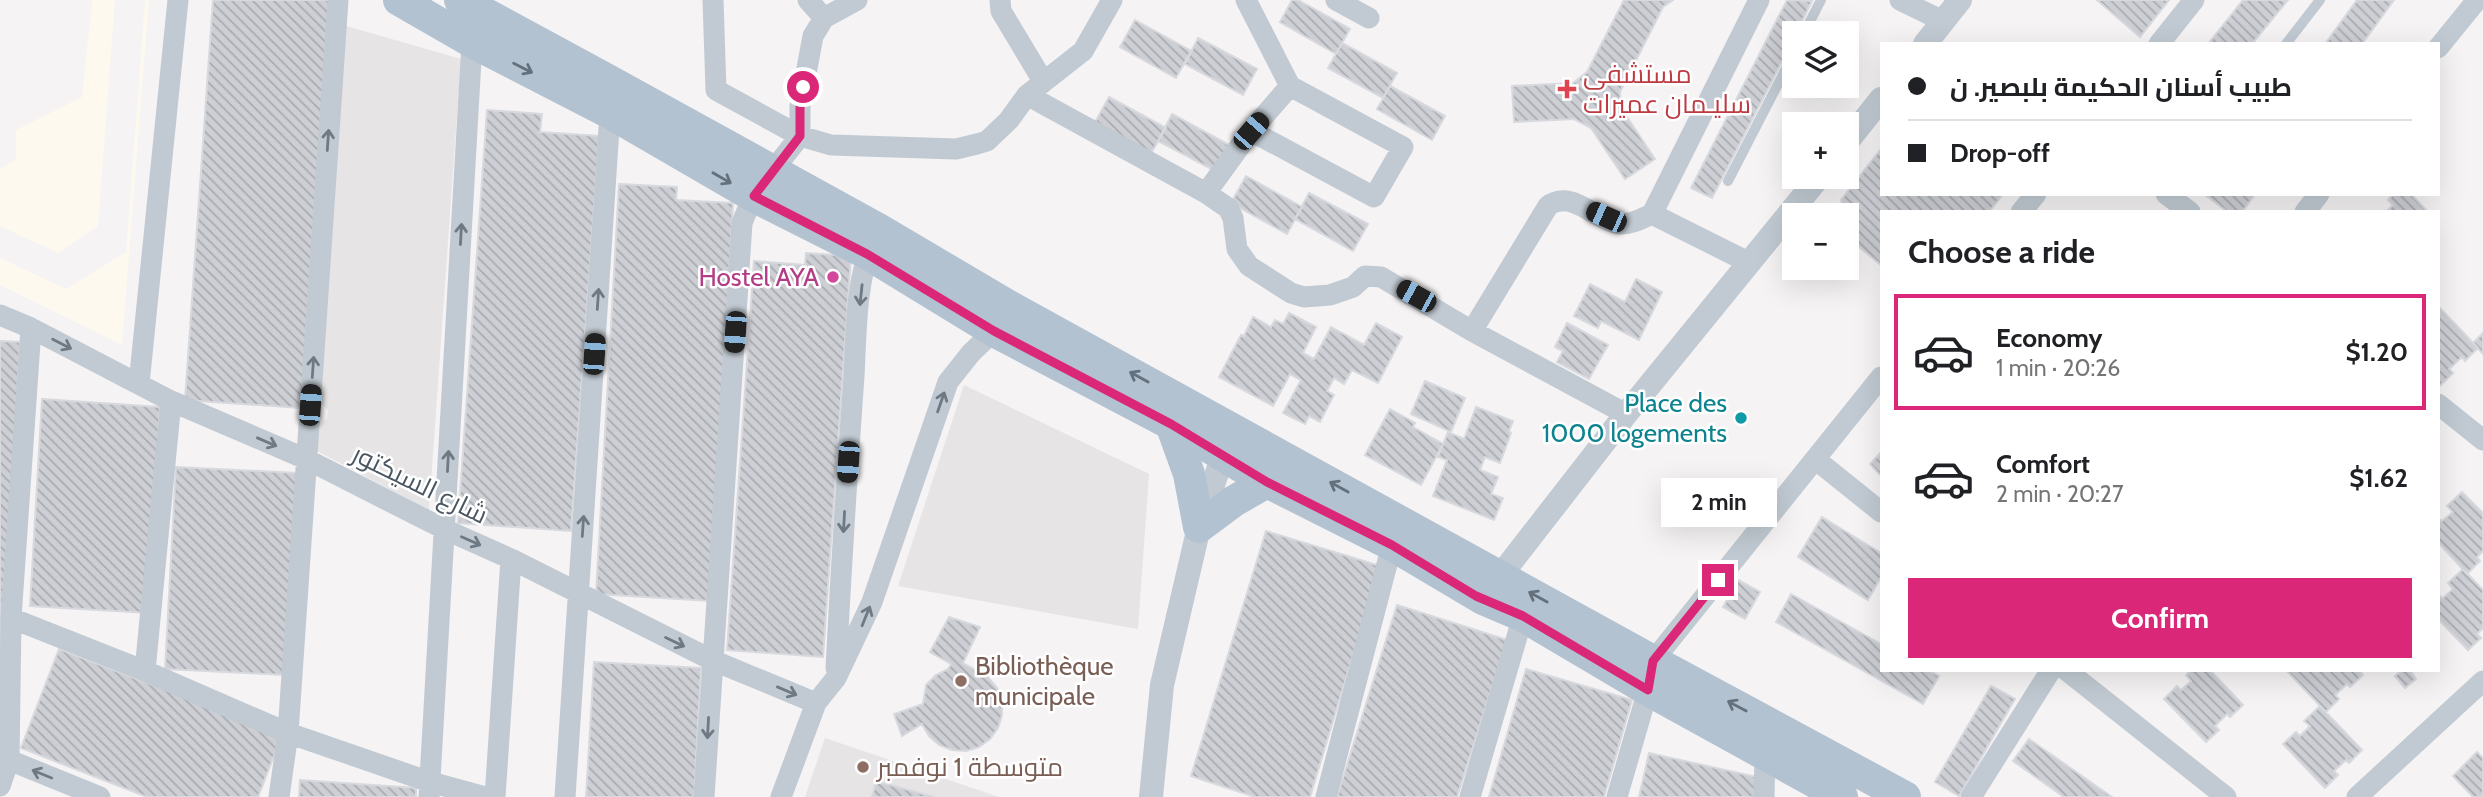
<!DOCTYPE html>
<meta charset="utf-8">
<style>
:root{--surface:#fff;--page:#f2f2f2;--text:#202124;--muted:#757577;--line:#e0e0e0;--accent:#db2777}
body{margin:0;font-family:Cabin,Cairo,sans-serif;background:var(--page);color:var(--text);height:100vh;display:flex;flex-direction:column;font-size:26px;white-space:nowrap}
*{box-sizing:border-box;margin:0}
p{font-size:23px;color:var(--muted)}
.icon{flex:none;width:38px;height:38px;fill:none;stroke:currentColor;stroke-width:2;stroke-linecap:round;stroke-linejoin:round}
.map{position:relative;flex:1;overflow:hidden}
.panel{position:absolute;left:1880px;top:210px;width:560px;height:462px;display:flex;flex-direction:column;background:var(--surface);border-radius:0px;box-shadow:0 7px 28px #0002}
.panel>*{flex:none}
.banner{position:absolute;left:1880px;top:42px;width:560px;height:154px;border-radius:0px;box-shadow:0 7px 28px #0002;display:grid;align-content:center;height:154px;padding:0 28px;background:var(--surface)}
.controls{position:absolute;left:1782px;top:21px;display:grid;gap:14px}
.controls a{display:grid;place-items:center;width:77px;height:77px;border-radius:0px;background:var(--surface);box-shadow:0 7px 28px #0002;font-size:35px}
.end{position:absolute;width:32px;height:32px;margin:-16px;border:9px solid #db2777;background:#fff;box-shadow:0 0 0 4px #fff}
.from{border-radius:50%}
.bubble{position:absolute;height:49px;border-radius:0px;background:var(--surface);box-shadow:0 7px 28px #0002;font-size:23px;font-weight:800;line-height:49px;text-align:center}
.car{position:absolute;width:21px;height:42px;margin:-21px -10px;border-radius:9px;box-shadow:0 0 5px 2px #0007;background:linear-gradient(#222 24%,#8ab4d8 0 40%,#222 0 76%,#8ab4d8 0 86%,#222 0)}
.banner b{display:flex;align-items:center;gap:24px;height:66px;font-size:26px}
.banner b+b{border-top:2px solid var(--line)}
.banner i{width:18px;height:18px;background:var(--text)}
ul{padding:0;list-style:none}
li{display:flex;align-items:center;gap:21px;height:116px;margin:0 14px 10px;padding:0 14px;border:4px solid transparent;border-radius:0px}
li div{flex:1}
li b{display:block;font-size:26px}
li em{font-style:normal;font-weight:800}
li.active{border-color:var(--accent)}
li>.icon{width:63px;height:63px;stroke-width:1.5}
h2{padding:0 28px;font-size:32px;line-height:84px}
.cta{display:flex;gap:14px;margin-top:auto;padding:14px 28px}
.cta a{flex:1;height:80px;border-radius:0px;background:var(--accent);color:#fff;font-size:28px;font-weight:800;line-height:80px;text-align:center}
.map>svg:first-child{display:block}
</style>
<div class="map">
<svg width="2483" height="797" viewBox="0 0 2483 797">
<defs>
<pattern id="building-back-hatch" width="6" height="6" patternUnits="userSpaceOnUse" patternTransform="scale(1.75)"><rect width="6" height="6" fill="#cdcfd5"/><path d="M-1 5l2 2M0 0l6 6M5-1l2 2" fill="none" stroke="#a8abb0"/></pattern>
</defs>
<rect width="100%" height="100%" fill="#f5f3f3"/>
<path fill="#fdf9ef" d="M92,0H115L98,226L58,253L0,226V169L16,159V130L82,97Z
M145,0H149L122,345L0,285V258L66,289L126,252Z"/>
<path fill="#e6e4e5" d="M343,25L461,59L429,510L317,451L316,427L327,418L328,410L318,400Z
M964,385L1149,474L1138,629L898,586Z
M825,738L999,797H805Z"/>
<path fill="url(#building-back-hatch)" stroke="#d7d9de" stroke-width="2" d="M213,0H329L301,408L185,400Z
M1292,0H1298L1350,29L1336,54L1280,22Z
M1624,0H1673L1663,7L1620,92L1621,108L1655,159L1625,179L1591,128L1574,119L1514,122L1512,86L1573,83L1587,72Z
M1787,0L1812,1L1796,33H1794V38L1712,198L1691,188Z
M2097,0H2169L2140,37Z
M2243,0H2288L2252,44H2208Z
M2357,0H2394L2362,44H2325Z
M1135,20L1191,51L1176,78L1120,47Z
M1198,38L1257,69L1243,95L1185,64Z
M1342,43L1397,73L1383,98L1328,68Z
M1390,86L1445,116L1432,140L1377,109Z
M1109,97L1166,128L1150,155L1094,124Z
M487,110L542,114L540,132L599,136L571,531L458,523Z
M1172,114L1231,146L1217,172L1158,141Z
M1881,149V194H2003L1989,212H1881V265L1846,236V215H1844L1841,200Z
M1246,176L1302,207L1287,234L1231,203Z
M619,184L677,187L676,200L733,203L711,601L596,594Z
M1309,193L1368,224L1353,251L1295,219Z
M2204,194H2255L2242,212H2228Z
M2393,194H2411L2428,212H2386L2393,205L2388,200Z
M806,253L851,256L823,657L727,650L754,261L805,265Z
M1636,279L1662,292L1639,340L1601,321L1598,328L1574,316L1590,284L1625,302Z
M2438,306L2478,348L2465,361L2462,357L2449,369L2453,373L2440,386L2438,383Z
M1289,313L1316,327L1303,353L1314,359L1331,327L1364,345L1376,323L1402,337L1378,383L1352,370L1344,384L1334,378L1327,391L1334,395L1320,422L1309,416L1305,424L1283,413L1301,380L1290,374L1273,406L1219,377L1241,335L1244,336L1253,317L1271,327L1275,320L1283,324Z
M1567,323L1608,345L1589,379L1557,362L1563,351L1555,347Z
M2483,333V354L2473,343Z
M0,341L20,342L0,698Z
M1425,381L1465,398L1451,432L1411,414Z
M42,399L160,407L148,613L30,606Z
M1476,407L1513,421L1509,431L1511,433L1500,463L1485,457L1480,470L1498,477L1491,494L1503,498L1494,520L1433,496L1447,460L1438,457L1448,432L1464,439Z
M1390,409L1415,423L1413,427L1443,444L1421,485L1365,455Z
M1881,452V476L1870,464Z
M176,467L297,473L287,675L165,669Z
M2462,492L2483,513V551L2477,557L2480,561L2467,574L2438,542V518L2442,521L2453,512L2447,506Z
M1822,517L1881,553V577L1868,600L1798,557Z
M1266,531L1380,566L1310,797H1255L1191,776Z
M2463,569L2483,590V628L2477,634L2481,638L2468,650L2438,619V595L2443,598L2453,589L2448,583Z
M1738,580L1760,592L1745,619L1723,607Z
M1791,594L1881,644V670H1928L1939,676L1923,704L1776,622Z
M1397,605L1507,640L1457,797H1337Z
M949,617L980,627L963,663L988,677L997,688L1002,701V715L998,728L990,739L979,747L966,751L952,750L939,745L929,736L922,724L902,736L894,714L923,704L926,685L936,675L948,669L951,664L930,652Z
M59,649L282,735L258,797H147L21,748Z
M594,662L701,668L694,797H586Z
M1526,669L1632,700L1604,797H1489Z
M2191,670H2210L2243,705L2230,717L2227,714L2215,726L2219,730L2206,742L2164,699L2177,686L2181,690L2191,681L2186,675Z
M2286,670H2359L2363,675L2350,687L2347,684L2335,695L2339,699L2326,712Z
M2402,670H2410L2416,679L2405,688L2395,676Z
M1991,686L2015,699L1959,796L1935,782Z
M2320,706L2362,750L2349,763L2346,760L2334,771L2338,775L2325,788L2283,744L2296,732L2300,736L2310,726L2304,721Z
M2029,739L2112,797H2064L2013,761Z
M2477,752L2483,758V797H2473L2453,776Z
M1649,753L1761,778L1757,797H1639Z
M300,780L416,788V797H299Z
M876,781L934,797H872Z"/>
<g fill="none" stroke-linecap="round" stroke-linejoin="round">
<path stroke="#c1cad2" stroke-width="10" d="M1804,33L1821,0
M2286,44L2320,0
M1728,181L1794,53"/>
<path stroke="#c1cad2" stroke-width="21" d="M713,0L716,90L800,136L831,145L956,149L977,144L987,141L1009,120L1027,95L1083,51L1112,0
M808,0L824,18
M1000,0L1001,11L1043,81
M1246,0L1290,86L1403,147L1374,197L1251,131L1290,86
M1336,0L1369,18
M1900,0L1943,21
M2159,44L2194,0
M2438,48L2477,0
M1027,95L1206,193L1228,208L1233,218L1237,249L1249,266L1291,293L1304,297L1330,295L1353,287L1365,276L1381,277L1472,331L1626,414
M1206,193L1251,131
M2166,194L2190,212
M2021,212L2036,194
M2305,212L2319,194
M1750,263L1652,214L1759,0
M0,315L31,328L171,401L306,459L444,529L511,559L712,660L816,703
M1472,331L1548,206C1571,188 1596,221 1620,224C1631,225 1643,218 1652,214
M139,384L178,0
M2438,404L2483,440
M1815,459L1881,512
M11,618L145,671L288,733L430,782L485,797
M836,668C841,571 847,473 854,376C856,339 856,277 872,245
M2066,670L2226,797
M145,671L171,401
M9,760L11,618L31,328
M0,786L9,760L100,797
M279,797L288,733L338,0
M429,797L472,42
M495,797L511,559
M565,797L610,113
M704,797L742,223L753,196L800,136V106L813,36L824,18L857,0
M781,797L816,703L836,678L872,602L948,382L971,353L994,331L999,321
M1326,797L1392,545
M1470,797L1523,616
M1617,797L1648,690L1653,661L1881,377
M1764,797L1765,756L1771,747
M1971,797L2051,670
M2357,797L2483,681"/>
<path stroke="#c1cad2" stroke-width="24" d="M1925,44L1960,0
M1846,143L1881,99
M1490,589L1626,414L1819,177
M1151,797L1162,685L1199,527L1228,440"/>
<path stroke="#b3c2d1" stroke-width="32" d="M399,0L472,42L610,113L753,196L868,254L994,331L1171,424L1267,482L1392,545L1483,599L1523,616L1648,690L1842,797
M460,0L606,79L880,230L1007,305L1653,661L1905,797
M1171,424L1189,474L1199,527L1234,501L1267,482"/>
</g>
<defs><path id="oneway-shaft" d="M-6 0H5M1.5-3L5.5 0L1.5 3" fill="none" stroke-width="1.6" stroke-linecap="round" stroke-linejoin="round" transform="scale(1.75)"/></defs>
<g stroke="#64717d">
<use href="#oneway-shaft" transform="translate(523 68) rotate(27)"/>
<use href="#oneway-shaft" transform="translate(722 178) rotate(30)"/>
<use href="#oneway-shaft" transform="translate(1139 377) rotate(-151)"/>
<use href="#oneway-shaft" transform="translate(1339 487) rotate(-151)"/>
<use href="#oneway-shaft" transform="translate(1538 597) rotate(-151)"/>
<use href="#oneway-shaft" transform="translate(1737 706) rotate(-152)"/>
</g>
<g stroke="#6e7983">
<use href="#oneway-shaft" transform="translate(328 140) rotate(-86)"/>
<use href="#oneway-shaft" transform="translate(461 234) rotate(-87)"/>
<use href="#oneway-shaft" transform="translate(861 295) rotate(96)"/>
<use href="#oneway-shaft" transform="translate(598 299) rotate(-86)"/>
<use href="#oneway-shaft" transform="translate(62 344) rotate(27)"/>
<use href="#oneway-shaft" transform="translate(313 367) rotate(-86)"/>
<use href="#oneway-shaft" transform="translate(941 402) rotate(-71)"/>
<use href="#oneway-shaft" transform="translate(267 442) rotate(23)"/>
<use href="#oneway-shaft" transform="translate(448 461) rotate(-87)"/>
<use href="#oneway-shaft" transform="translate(844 522) rotate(93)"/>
<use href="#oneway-shaft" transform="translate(583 526) rotate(-86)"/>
<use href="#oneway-shaft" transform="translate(471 541) rotate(24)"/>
<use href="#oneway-shaft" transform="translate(866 616) rotate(-68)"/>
<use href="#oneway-shaft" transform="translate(675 642) rotate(26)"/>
<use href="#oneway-shaft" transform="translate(787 691) rotate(23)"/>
<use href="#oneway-shaft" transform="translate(708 728) rotate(93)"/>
<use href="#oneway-shaft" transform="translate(42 774) rotate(-158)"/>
</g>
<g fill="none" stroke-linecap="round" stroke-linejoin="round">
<path stroke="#db2777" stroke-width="9" d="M803,87L800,106V136L754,196L867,254L994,331L1171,424L1267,482L1392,545L1476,596L1523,616L1648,690L1653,661L1718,580"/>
</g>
<path fill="#e0444e" stroke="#fff" stroke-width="2.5" d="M1563.5 78.5h7v7h7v7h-7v7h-7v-7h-7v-7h7z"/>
<circle fill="#d1479c" stroke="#fff" stroke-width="2.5" cx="833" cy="277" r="7"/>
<circle fill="#0f9aa8" stroke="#fff" stroke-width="2.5" cx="1741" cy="418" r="7"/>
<g fill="#8d6e63" stroke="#fff" stroke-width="2.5">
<circle cx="961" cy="681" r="7"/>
<circle cx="863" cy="767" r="7"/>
</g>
<g text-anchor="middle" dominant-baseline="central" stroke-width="5" stroke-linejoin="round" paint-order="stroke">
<g font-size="26" fill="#be3a42" stroke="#fff" text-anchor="start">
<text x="1583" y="74">مستشفى<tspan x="1583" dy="30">سليـمان عميرات</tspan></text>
</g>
<g font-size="26" fill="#b23c85" stroke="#fff" text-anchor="end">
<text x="819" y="277">Hostel AYA</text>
</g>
<g font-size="26" fill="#0d838f" stroke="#fff" text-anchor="end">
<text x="1727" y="403">Place des<tspan x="1727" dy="30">1000 logements</tspan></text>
</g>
<g font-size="26" fill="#4a5661" stroke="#fff">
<text transform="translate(420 484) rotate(26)">شارع السيكتور</text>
</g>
<g font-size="26" fill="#785e54" stroke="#fff" text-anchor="start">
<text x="975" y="666">Bibliothèque<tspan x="975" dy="30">municipale</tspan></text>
<text x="877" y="767">متوسطة 1 نوفمبر</text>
</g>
</g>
</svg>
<div class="controls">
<a><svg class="icon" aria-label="layers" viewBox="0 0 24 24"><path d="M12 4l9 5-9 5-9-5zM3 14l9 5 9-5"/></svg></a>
<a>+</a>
<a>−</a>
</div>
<i class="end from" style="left:803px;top:87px"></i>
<i class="end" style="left:1718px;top:580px"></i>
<div class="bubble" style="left:1661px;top:478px;width:116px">2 min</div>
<i class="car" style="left:1251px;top:131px;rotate:41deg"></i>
<i class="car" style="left:1606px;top:217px;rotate:294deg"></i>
<i class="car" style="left:1416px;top:296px;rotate:299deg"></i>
<i class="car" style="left:735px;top:332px;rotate:184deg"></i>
<i class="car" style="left:594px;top:354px;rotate:4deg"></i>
<i class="car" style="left:310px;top:405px;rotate:4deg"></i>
<i class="car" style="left:848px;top:462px;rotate:184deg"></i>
<div class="banner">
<b><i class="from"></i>طبيب أسنان الحكيمة بلبصير. ن</b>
<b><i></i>Drop-off</b>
</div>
<section class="panel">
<h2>Choose a ride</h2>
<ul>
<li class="active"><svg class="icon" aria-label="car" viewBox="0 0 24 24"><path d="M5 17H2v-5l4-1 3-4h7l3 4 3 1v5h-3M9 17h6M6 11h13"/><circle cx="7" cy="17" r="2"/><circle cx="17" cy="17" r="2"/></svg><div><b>Economy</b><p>1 min · 20:26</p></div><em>$1.20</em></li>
<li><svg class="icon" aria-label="car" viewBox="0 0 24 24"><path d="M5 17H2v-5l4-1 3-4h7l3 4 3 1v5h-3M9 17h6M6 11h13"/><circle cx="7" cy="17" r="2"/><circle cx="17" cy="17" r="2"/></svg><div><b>Comfort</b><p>2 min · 20:27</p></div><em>$1.62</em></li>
</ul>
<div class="cta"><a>Confirm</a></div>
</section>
</div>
